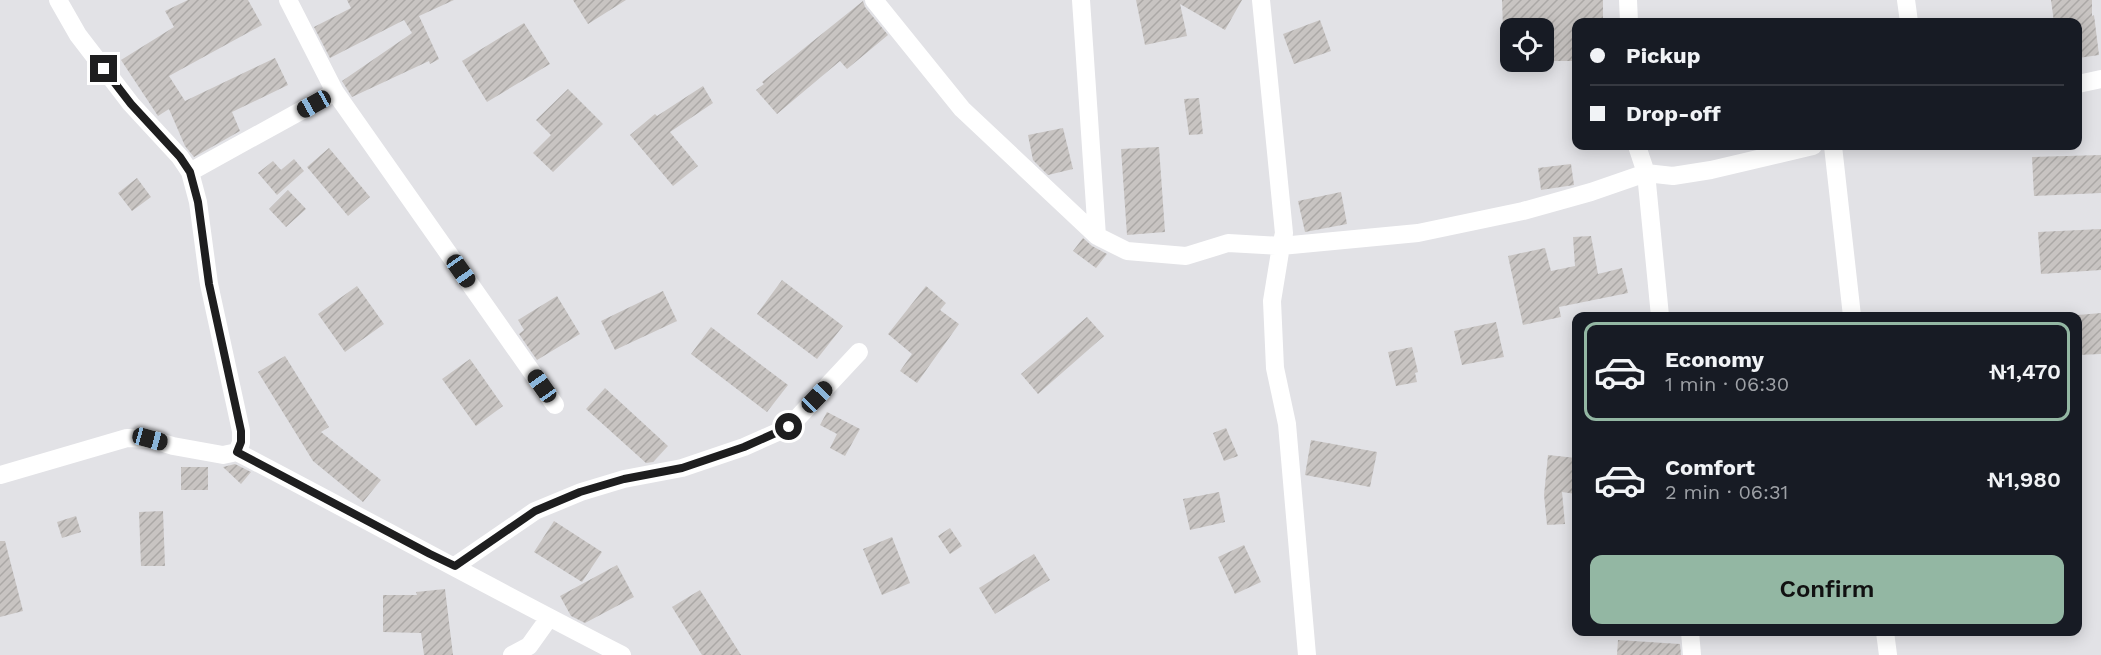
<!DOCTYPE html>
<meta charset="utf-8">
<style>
:root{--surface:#171b24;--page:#242831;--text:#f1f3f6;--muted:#9ea1a6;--line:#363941;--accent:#93b7a3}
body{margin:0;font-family:"Work Sans",sans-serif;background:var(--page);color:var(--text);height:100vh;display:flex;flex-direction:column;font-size:22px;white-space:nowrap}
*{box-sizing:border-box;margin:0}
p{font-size:20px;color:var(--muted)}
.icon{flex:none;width:33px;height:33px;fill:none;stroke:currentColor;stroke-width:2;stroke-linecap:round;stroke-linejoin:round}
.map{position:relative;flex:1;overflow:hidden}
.drawer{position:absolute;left:1572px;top:312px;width:510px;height:324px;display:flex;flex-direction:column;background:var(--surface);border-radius:12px;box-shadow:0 3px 15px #0003}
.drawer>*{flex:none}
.guide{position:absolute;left:1572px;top:18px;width:510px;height:132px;border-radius:12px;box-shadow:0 3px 15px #0003;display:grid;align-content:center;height:132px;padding:0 18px;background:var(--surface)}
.controls{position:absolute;left:1500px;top:18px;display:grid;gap:12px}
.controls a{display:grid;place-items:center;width:54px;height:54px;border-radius:12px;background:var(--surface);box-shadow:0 3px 15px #0003;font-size:30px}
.end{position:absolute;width:27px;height:27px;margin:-14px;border:8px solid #1e1e1f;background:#fff;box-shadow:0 0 0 3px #fff}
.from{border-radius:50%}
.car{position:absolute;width:18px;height:36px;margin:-18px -9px;border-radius:8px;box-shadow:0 0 4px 2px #0007;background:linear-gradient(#222 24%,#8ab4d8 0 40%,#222 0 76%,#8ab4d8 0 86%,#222 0)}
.guide b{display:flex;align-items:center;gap:21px;height:57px;font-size:22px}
.guide b+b{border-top:2px solid var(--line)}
.guide i{width:15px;height:15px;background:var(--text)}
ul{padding:10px 0 0;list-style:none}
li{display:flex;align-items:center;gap:18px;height:99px;margin:0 12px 9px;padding:0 6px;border:3px solid transparent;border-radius:12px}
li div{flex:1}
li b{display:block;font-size:22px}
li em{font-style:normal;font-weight:600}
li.current{border-color:var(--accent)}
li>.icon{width:54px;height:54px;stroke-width:1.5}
.cta{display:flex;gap:12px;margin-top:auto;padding:12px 18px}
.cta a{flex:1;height:69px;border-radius:12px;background:var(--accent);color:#111;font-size:24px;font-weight:600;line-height:69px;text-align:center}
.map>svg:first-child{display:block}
</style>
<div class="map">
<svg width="2101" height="655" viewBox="0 0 2101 655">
<defs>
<pattern id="building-hatch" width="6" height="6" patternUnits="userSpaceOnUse" patternTransform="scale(1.5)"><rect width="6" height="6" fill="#c8c4c2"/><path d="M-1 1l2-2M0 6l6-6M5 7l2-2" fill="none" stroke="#aba8a6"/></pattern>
</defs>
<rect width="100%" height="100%" fill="#e2e2e6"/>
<path fill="url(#building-hatch)" d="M188,0H248L262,25L169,76L185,101L275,58L288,85L232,112L240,131L194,157L185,146L169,109L158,116L121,60L174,27L165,11Z
M347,0H454L419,16L439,59L430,64L429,61L352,97L342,81L412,33L404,20L330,58L314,27L351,8Z
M573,0H626L588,24Z
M1136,0H1242L1225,30L1180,4L1187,36L1145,45Z
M1502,0H1603V22H1576V61H1544V28H1503Z
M2051,0H2092V16L2094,15L2099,55L2078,58V22H2054Z
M863,1L865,7L888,35L847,69L840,61L777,114L756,90L764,84L762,82Z
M1320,20L1331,51L1294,64L1283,34Z
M524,23L550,64L487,102L462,61Z
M703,86L713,103L670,132L698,166L673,186L630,135L655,114L657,116Z
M568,89L603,124L553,172L533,153L551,135L536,120Z
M1199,98L1203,134L1189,135L1184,99Z
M1063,128L1073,169L1048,175L1033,160L1028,135Z
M1159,147L1165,232L1127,235L1121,149Z
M329,148L370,197L348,216L307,167Z
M2101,155V193L2034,196L2032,157Z
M294,159L304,171L277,195L258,173L273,161L281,170Z
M1571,164L1574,185L1541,190L1538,168Z
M137,178L151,197L132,211L118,193Z
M288,190L306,209L286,227L269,209Z
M1341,192L1347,224L1305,232L1298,201Z
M2101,229V270L2041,274L2038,232Z
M1591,236L1598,274L1622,268L1628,293L1559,307L1561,317L1523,325L1508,256L1545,248L1551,271L1575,266L1573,237Z
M1083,238L1092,246L1107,254L1096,268L1073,251Z
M782,280L843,326L817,359L757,314Z
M357,286L384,324L345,352L318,314Z
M926,286L946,303L940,310L959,324L917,383L900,371L912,354L888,334Z
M663,291L677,321L615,350L601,321Z
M557,296L580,334L537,360L519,334L524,330L518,320Z
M2101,313V354L2078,355V315Z
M1087,317L1104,336L1038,394L1021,374Z
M1496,322L1504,357L1462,365L1454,331Z
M711,327L788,385L767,412L691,354Z
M1412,347L1418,372L1415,373L1417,382L1396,386L1388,352Z
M285,356L329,427L321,432L381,480L363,502L313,461L258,372Z
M470,359L503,406L476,426L442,379Z
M605,388L668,446L653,462L646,463L586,409Z
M827,412L860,429L845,456L830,448L837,434L820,425Z
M1226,428L1238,456L1224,461L1213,433Z
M1311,440L1377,452L1370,487L1305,475Z
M1548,455L1576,458V494L1562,492L1565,524L1547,525L1544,495Z
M235,464L251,472L241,484L223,467Z
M181,467H208V490H181Z
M1219,492L1225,522L1190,530L1183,499Z
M163,511L165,566H141L139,512Z
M76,516L81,532L62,538L57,522Z
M554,521L602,552L582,582L534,552Z
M950,528L962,546L950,554L938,536Z
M892,537L910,583L882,595L863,549Z
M0,541H5L23,611L0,617Z
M1244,545L1261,582L1235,594L1218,557Z
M1034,554L1050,580L995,614L979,588Z
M617,565L634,597L585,623L571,616L560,596Z
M445,589L453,655H424L421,633L383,632V595H417L416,592Z
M700,590L741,655H702L672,607Z
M1618,640L1680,644L1681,655H1617Z"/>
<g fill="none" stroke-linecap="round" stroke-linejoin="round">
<path stroke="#fff" stroke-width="18" d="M58,0L78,35L131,104L180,157L190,172L198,202L209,284L241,431V443L237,452
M288,0L335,92L555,405
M874,0L962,109L1097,236L1127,251L1186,256L1228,243L1281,246L1272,301L1275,368L1287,424L1307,655
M1081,0L1097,236
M1261,0L1284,233L1281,246L1418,233L1523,211L1591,192L1646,173L1660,316
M1628,0L1629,22
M1906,0L1909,22
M2078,84L2101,79
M1637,146L1646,173L1673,176L1711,170L1813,146
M1833,146L1852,316
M190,172L335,92
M0,475L127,438L150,439L173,446L223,455L237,452C365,519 493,589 622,655
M455,566L535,511L581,492L624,479L682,468L744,447L789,427L859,352
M1690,632L1692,655
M1885,632L1888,655
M512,655L529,646L549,618"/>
</g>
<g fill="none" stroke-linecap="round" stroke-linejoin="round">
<path stroke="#1e1e1f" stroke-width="8" d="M104,69L131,104L180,157L190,172L198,202L209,284L241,431V442L237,452L430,554L455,566L535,511L580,492L624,479L682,468L744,447L789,427"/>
</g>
</svg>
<div class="controls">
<a><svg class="icon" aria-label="locate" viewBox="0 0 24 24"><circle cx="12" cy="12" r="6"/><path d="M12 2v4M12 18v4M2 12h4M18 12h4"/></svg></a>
</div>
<i class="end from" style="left:789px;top:427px"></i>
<i class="end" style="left:104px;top:69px"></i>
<i class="car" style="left:314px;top:104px;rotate:241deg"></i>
<i class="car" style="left:461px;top:271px;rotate:145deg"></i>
<i class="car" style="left:542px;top:386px;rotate:325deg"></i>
<i class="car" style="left:817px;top:397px;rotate:44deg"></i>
<i class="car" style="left:150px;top:439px;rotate:105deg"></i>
<div class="guide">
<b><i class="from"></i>Pickup</b>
<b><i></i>Drop-off</b>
</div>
<section class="drawer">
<ul>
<li class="current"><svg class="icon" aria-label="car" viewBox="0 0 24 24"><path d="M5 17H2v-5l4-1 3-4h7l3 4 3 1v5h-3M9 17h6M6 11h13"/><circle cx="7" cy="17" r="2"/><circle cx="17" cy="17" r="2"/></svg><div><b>Economy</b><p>1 min · 06:30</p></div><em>₦1,470</em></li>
<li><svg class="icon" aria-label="car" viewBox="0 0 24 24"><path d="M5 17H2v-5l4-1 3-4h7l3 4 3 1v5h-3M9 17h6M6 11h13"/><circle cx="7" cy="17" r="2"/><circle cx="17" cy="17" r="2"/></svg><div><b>Comfort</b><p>2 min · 06:31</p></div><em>₦1,980</em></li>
</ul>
<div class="cta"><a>Confirm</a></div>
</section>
</div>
